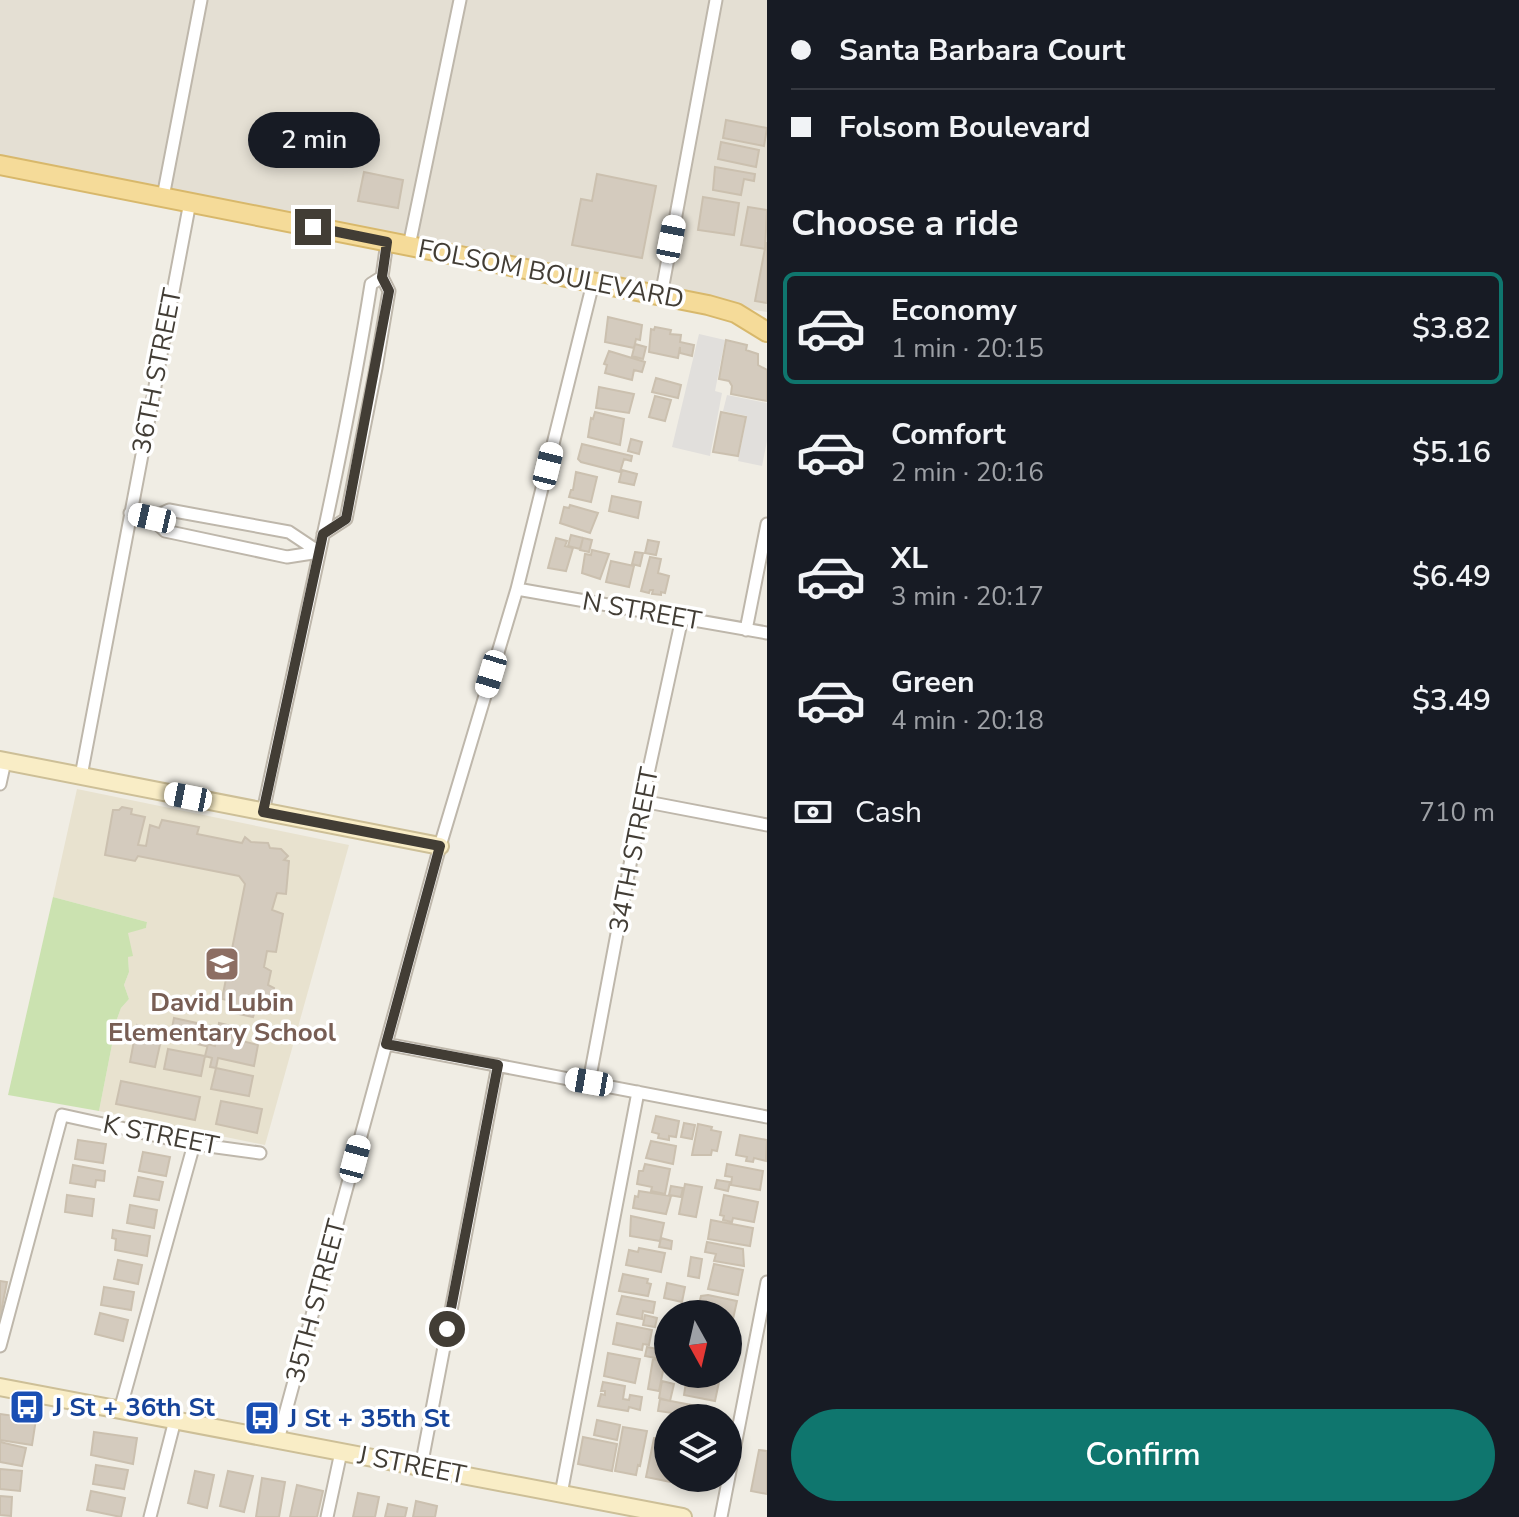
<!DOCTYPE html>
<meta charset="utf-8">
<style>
:root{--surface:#171b24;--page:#242831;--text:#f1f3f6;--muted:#9ea1a6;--line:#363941;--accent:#0f766e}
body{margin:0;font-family:"Nunito Sans",sans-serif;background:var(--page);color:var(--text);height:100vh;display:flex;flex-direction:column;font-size:30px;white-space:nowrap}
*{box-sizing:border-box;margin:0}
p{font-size:26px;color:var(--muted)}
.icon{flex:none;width:44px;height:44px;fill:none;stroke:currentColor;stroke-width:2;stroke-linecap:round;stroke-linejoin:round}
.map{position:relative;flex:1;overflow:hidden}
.details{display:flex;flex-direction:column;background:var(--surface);width:752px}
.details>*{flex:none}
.guide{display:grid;align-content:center;height:176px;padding:0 24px;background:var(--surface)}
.needle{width:52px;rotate:172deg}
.buttons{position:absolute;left:654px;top:1300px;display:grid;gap:16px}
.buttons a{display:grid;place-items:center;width:88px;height:88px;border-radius:50%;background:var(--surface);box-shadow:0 4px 12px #0003;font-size:40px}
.end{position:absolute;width:36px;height:36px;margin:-18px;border:10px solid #423d35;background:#fff;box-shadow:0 0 0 4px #fff}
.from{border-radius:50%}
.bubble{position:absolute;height:56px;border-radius:28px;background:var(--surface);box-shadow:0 4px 12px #0003;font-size:26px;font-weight:600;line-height:56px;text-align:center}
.car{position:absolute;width:24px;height:48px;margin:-24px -12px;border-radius:10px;box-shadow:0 0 6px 2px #0007;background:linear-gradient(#fff 24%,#345 0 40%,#fff 0 76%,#345 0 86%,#fff 0)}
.guide b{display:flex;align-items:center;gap:28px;height:76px;font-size:30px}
.guide b+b{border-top:2px solid var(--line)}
.guide i{width:20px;height:20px;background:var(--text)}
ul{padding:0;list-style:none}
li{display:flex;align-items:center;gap:24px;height:112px;margin:0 16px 12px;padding:0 8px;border:4px solid transparent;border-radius:12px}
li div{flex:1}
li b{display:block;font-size:30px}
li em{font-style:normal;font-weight:600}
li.selected{border-color:var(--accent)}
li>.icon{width:72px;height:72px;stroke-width:1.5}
h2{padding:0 24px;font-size:36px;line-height:96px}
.pay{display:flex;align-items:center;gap:20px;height:88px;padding:0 24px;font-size:30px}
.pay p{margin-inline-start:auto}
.cta{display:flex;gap:16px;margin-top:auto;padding:16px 24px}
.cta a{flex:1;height:92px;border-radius:48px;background:var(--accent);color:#fff;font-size:32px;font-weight:600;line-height:92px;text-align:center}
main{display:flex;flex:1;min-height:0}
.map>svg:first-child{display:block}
</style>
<main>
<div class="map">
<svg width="767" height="1517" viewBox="0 0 767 1517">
<rect width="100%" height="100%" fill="#f0ede4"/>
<path fill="#e4dfd3" d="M0,0H767V312L661,296L0,166Z"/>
<path fill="#e8e2cf" d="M77,789L349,845L265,1145L99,1111L117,1019L121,1008L129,999L124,985L129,972L128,957L132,955L127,932L146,928L147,922L53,897Z"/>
<path fill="#cbe2b0" d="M53,897L147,922L146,928L128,933L133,956L128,957L129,972L124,985L129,999L121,1008L117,1019L99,1111L8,1095Z"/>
<path fill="#e1dfdc" d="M699,334L725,340L715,391L722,393L710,456L672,447Z
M727,395L767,403V441L762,466L738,461L747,416L723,411Z"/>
<path fill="#d4cbbe" stroke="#cbc0af" stroke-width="2" d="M726,120L767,128L764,146L723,138Z
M721,142L759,150L756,167L718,159Z
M715,167L755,174L754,181L744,179L741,195L713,190Z
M364,172L403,180L398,208L358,201Z
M597,174L656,186L642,258L572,245L581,199L592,201Z
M703,197L739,203L734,235L698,230Z
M748,207L767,210L765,249L741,245Z
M766,243H767V303L755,301Z
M608,317L642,325L640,340L636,339L634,348L605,342Z
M655,327L671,330L670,334L681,335L680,342L694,345L692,356L680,353V347L678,358L649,352L651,329L654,330Z
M726,340L747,345L746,350L758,354V365L767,370V401L731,394L732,386L729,381L719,379Z
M635,344L646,347L643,359L632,356Z
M609,351L645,362L642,372L634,370L632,380L605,373L607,365L604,364Z
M656,378L681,385L678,398L652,392Z
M599,387L634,394L629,413L596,408Z
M655,396L671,400L665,421L649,417Z
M595,412L624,419L620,445L588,437L591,418L593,419Z
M721,412L746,417L738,456L713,452Z
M631,439L642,442L639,454L628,451Z
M582,444L632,456L631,461L624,459L620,472L581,462L578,459Z
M622,470L637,474L634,485L619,482Z
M576,472L597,477L591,502L569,497L571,490H573Z
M612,496L641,502L638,518L609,511Z
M570,505L598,513L590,533L560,523L564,507L569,508Z
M571,535L583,538L580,549L568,546Z
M556,538L567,541L565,546L573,548L566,571L548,568Z
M583,538L592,540L589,552L580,550Z
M648,540L659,542L656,555L645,553Z
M592,550L609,554L600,579L582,573L585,554L591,555Z
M635,552L643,553L640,566L632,564Z
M650,557L661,559L658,573L669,576L665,593L661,592V595L652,594L653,590H650L649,593L641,591Z
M611,561L634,566L629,587L606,582Z
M122,807L132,809L131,814L145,817L138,845L146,846L150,825L159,828L162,820L199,827L197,834L242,843L245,837L251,842L268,843L270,848L281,849L288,856L284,860L289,861L286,894L277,893L272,910L283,914L276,952L267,951L264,967L271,971L268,985L274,988L272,996H267L263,1011L256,1008L253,1017L229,1012L232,1001L222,999L245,884L239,876L138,856L135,861L105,855L113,810H119Z
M174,1018L211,1026L206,1046L170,1038Z
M219,1023L236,1027L234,1039L258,1045L254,1066L218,1058L216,1068L210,1067L212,1058L205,1056L208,1044L215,1046Z
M137,1025L163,1031L155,1067L130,1062Z
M168,1049L205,1056L201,1076L164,1069Z
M216,1068L253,1076L249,1096L211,1089Z
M121,1081L200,1097L195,1120L116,1104Z
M221,1101L262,1109L257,1133L216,1124Z
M656,1116L679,1121L676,1137L669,1136V1140L658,1138L659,1134L652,1132Z
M684,1123L695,1125L692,1139L681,1137Z
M698,1124L712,1127L711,1130L721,1132L717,1151L712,1150L711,1155H692Z
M740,1135L767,1140L766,1161L754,1158L753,1162L746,1161L747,1157L736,1155Z
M78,1140L106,1144L103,1163L75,1159Z
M651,1141L676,1146L673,1164L646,1158Z
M143,1152L170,1157L166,1176L139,1171Z
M645,1164L670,1169L665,1194L651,1191L652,1187L637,1184L639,1171H643Z
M727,1164L763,1171L760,1190L731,1185L732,1177L725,1176Z
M73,1165L105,1171L104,1181L96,1180L95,1187L70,1183Z
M138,1177L163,1182L159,1200L134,1196Z
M717,1180L730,1182L728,1191L715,1188Z
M685,1184L702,1187L696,1217L679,1214Z
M671,1186L683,1188L681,1197L669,1195Z
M639,1191L671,1196L666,1214L633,1208L635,1196L638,1197Z
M67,1195L94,1199L92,1216L65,1212Z
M724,1195L758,1202L754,1222L733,1218L732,1222L723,1220L724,1216L720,1215Z
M130,1205L157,1210L154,1228L127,1223Z
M631,1216L664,1223L660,1241L630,1236Z
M711,1220L753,1228L750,1246L708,1239Z
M113,1230L150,1236L147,1256L115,1250L116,1239L112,1238Z
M661,1238L672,1241L671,1249L659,1247Z
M707,1242L743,1249L744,1266L714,1261L716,1254L705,1252Z
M639,1248L665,1253L661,1272L626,1265L629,1250L638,1252Z
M691,1257L702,1259L699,1278L688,1276Z
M118,1260L142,1265L138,1284L114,1279Z
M714,1264L743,1270L738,1295L708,1289Z
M623,1274L648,1279L647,1283L651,1284L648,1296L619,1291Z
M0,1281L7,1282L0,1317Z
M667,1283L685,1287L682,1302L664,1298Z
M104,1287L134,1292L131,1310L101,1305Z
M708,1295L737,1301L733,1319L728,1318V1314L697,1312L701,1296Z
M622,1296L655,1302L653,1313L643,1311L642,1319L617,1314Z
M100,1313L128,1320L123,1341L95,1334Z
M645,1315L657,1318L655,1327L643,1325Z
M617,1323L652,1330L649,1345L643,1344L642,1350L613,1344Z
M647,1347L663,1350L661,1359L645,1356Z
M608,1353L640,1359L635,1383L604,1376Z
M653,1359L665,1361L659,1391L648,1389Z
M687,1376L719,1382L715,1401L684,1395Z
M662,1381L674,1384L670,1401L659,1398Z
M603,1382L625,1386L623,1399L629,1400L630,1395L642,1397L640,1410L629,1407L628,1411L598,1406L601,1394L605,1395V1391H601Z
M660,1399L713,1409L712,1418H679L680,1414L658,1411Z
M0,1414L36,1419L32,1445L0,1440Z
M597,1420L620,1425L617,1440L594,1435Z
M623,1427L647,1431L640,1466L638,1465L636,1475L615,1471Z
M94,1432L137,1438L133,1464L91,1455Z
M583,1437L617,1444L612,1471L578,1464Z
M654,1438L668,1440L666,1471L668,1472V1478H672L671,1482L646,1477Z
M0,1442L26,1448L22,1466L0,1462Z
M759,1450L767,1451V1494L751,1491Z
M96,1465L128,1470L124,1489L93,1484Z
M0,1469L22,1471L20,1491L0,1489Z
M195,1471L214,1475L207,1508L188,1503Z
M228,1471L253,1476L244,1512L220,1506Z
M262,1478L285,1482L279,1517H256Z
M675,1478H708L706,1489L674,1483Z
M297,1485L323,1491L317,1517H290Z
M91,1491L125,1498L121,1517L87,1510Z
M358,1493L379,1497L375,1517H353Z
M0,1496L12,1497L11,1516L0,1515Z
M416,1501L437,1506L435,1517H413Z
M388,1504L407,1508L405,1517H385Z"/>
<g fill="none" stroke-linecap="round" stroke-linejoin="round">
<defs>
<path id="street" d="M163,197L201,0
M409,246L460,0
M661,296L716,0
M130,513L152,518L165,531L287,557L319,552
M152,518L169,510L289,532L319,552
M323,534L346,519L376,368L389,291L382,277L387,242
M517,589L767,633
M746,630L767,524
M81,776L190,202
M0,784L5,761
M642,801L767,825
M263,812C300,636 343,461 371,284L382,277
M386,1044L767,1117
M589,1082L642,801L682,618
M0,1346L62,1115L194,1144L260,1153
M120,1410L194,1144
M278,1440L440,846L517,589L593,283
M421,1467L498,1065
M561,1494L638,1092
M150,1517L175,1420
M327,1517L341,1452
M721,1517L767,1282"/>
<path id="secondary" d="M0,760L440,846
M0,1387L683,1517"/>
<path id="primary" d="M0,165L708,305L736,313L767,332"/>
</defs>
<use href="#street" stroke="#beb7ab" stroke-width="15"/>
<use href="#secondary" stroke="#cdbf97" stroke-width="20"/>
<use href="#primary" stroke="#d8b86b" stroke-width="22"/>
<use href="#street" stroke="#fff" stroke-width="11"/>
<use href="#secondary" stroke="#f9edc6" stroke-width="16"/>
<use href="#primary" stroke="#f5db99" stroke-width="18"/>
</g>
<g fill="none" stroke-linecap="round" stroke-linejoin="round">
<path stroke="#423d35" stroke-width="10" d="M313,227L387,242L382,277L389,291L346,519L323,534L263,812L440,846L386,1044L498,1065L447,1329"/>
</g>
<defs>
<symbol id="school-square" viewBox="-11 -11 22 22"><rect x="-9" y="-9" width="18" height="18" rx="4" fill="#8d6e63" stroke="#fff"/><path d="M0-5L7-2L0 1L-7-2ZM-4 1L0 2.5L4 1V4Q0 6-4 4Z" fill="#fff"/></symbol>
<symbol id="bus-square" viewBox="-11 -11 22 22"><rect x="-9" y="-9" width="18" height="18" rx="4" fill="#1a4fb4" stroke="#fff"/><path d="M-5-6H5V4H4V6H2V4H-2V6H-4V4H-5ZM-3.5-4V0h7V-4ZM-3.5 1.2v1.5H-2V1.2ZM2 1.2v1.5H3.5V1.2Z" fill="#fff"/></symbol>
</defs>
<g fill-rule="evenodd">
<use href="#school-square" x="202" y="944" width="40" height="40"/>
<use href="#bus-square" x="7" y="1387" width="40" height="40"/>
<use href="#bus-square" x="242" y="1398" width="40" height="40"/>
</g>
<g text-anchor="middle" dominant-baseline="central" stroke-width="7" stroke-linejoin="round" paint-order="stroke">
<g font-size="26" fill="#423d35" stroke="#fff">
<text transform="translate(551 274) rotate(11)">FOLSOM BOULEVARD</text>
<text transform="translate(157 371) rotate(-79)">36TH STREET</text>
<text transform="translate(642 611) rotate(10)">N STREET</text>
<text transform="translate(634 850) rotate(-79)">34TH STREET</text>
<text transform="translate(161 1135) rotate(11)">K STREET</text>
<text transform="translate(316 1301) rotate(-75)">35TH STREET</text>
<text transform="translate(412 1465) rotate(11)">J STREET</text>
</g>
<g font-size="26" font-weight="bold" fill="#785e54" stroke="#fff">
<text x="222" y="1002">David Lubin<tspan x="222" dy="30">Elementary School</tspan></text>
</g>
<g font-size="26" font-weight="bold" fill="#164399" stroke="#fff" text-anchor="start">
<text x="53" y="1407">J St + 36th St</text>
<text x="288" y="1418">J St + 35th St</text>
</g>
</g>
</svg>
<div class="buttons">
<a><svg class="needle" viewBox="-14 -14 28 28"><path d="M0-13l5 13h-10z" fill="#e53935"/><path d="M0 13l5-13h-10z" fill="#9ea1a6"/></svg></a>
<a><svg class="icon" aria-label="layers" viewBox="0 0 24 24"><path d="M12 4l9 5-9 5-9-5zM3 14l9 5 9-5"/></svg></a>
</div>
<i class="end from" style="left:447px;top:1329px"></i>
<i class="end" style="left:313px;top:227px"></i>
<div class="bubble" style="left:248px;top:112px;width:132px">2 min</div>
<i class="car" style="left:671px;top:239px;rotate:11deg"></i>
<i class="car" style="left:548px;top:466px;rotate:14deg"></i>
<i class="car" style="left:152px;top:518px;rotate:283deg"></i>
<i class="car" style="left:491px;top:674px;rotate:197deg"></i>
<i class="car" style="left:188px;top:797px;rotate:281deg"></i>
<i class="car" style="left:589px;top:1082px;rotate:280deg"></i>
<i class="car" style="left:355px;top:1159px;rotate:15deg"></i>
</div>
<section class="details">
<div class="guide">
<b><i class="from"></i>Santa Barbara Court</b>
<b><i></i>Folsom Boulevard</b>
</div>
<h2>Choose a ride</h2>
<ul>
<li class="selected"><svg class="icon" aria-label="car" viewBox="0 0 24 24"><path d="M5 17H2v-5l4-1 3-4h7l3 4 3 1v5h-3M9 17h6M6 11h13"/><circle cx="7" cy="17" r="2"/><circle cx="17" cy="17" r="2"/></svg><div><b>Economy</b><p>1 min · 20:15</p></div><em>$3.82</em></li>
<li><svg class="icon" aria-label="car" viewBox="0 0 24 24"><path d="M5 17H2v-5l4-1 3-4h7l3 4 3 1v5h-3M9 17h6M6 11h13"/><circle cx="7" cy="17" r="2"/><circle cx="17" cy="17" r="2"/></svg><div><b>Comfort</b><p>2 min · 20:16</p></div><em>$5.16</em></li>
<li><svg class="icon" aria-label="car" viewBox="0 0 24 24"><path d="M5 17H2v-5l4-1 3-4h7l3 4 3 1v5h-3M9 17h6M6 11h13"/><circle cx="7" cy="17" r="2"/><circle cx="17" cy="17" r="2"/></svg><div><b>XL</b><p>3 min · 20:17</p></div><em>$6.49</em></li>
<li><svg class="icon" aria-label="car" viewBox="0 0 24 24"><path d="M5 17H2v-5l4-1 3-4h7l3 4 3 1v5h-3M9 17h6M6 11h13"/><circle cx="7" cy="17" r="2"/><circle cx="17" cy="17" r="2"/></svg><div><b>Green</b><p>4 min · 20:18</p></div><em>$3.49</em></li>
</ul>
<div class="pay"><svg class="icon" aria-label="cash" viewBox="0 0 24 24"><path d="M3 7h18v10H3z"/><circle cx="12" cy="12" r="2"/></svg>Cash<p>710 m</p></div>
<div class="cta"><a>Confirm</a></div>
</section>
</main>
